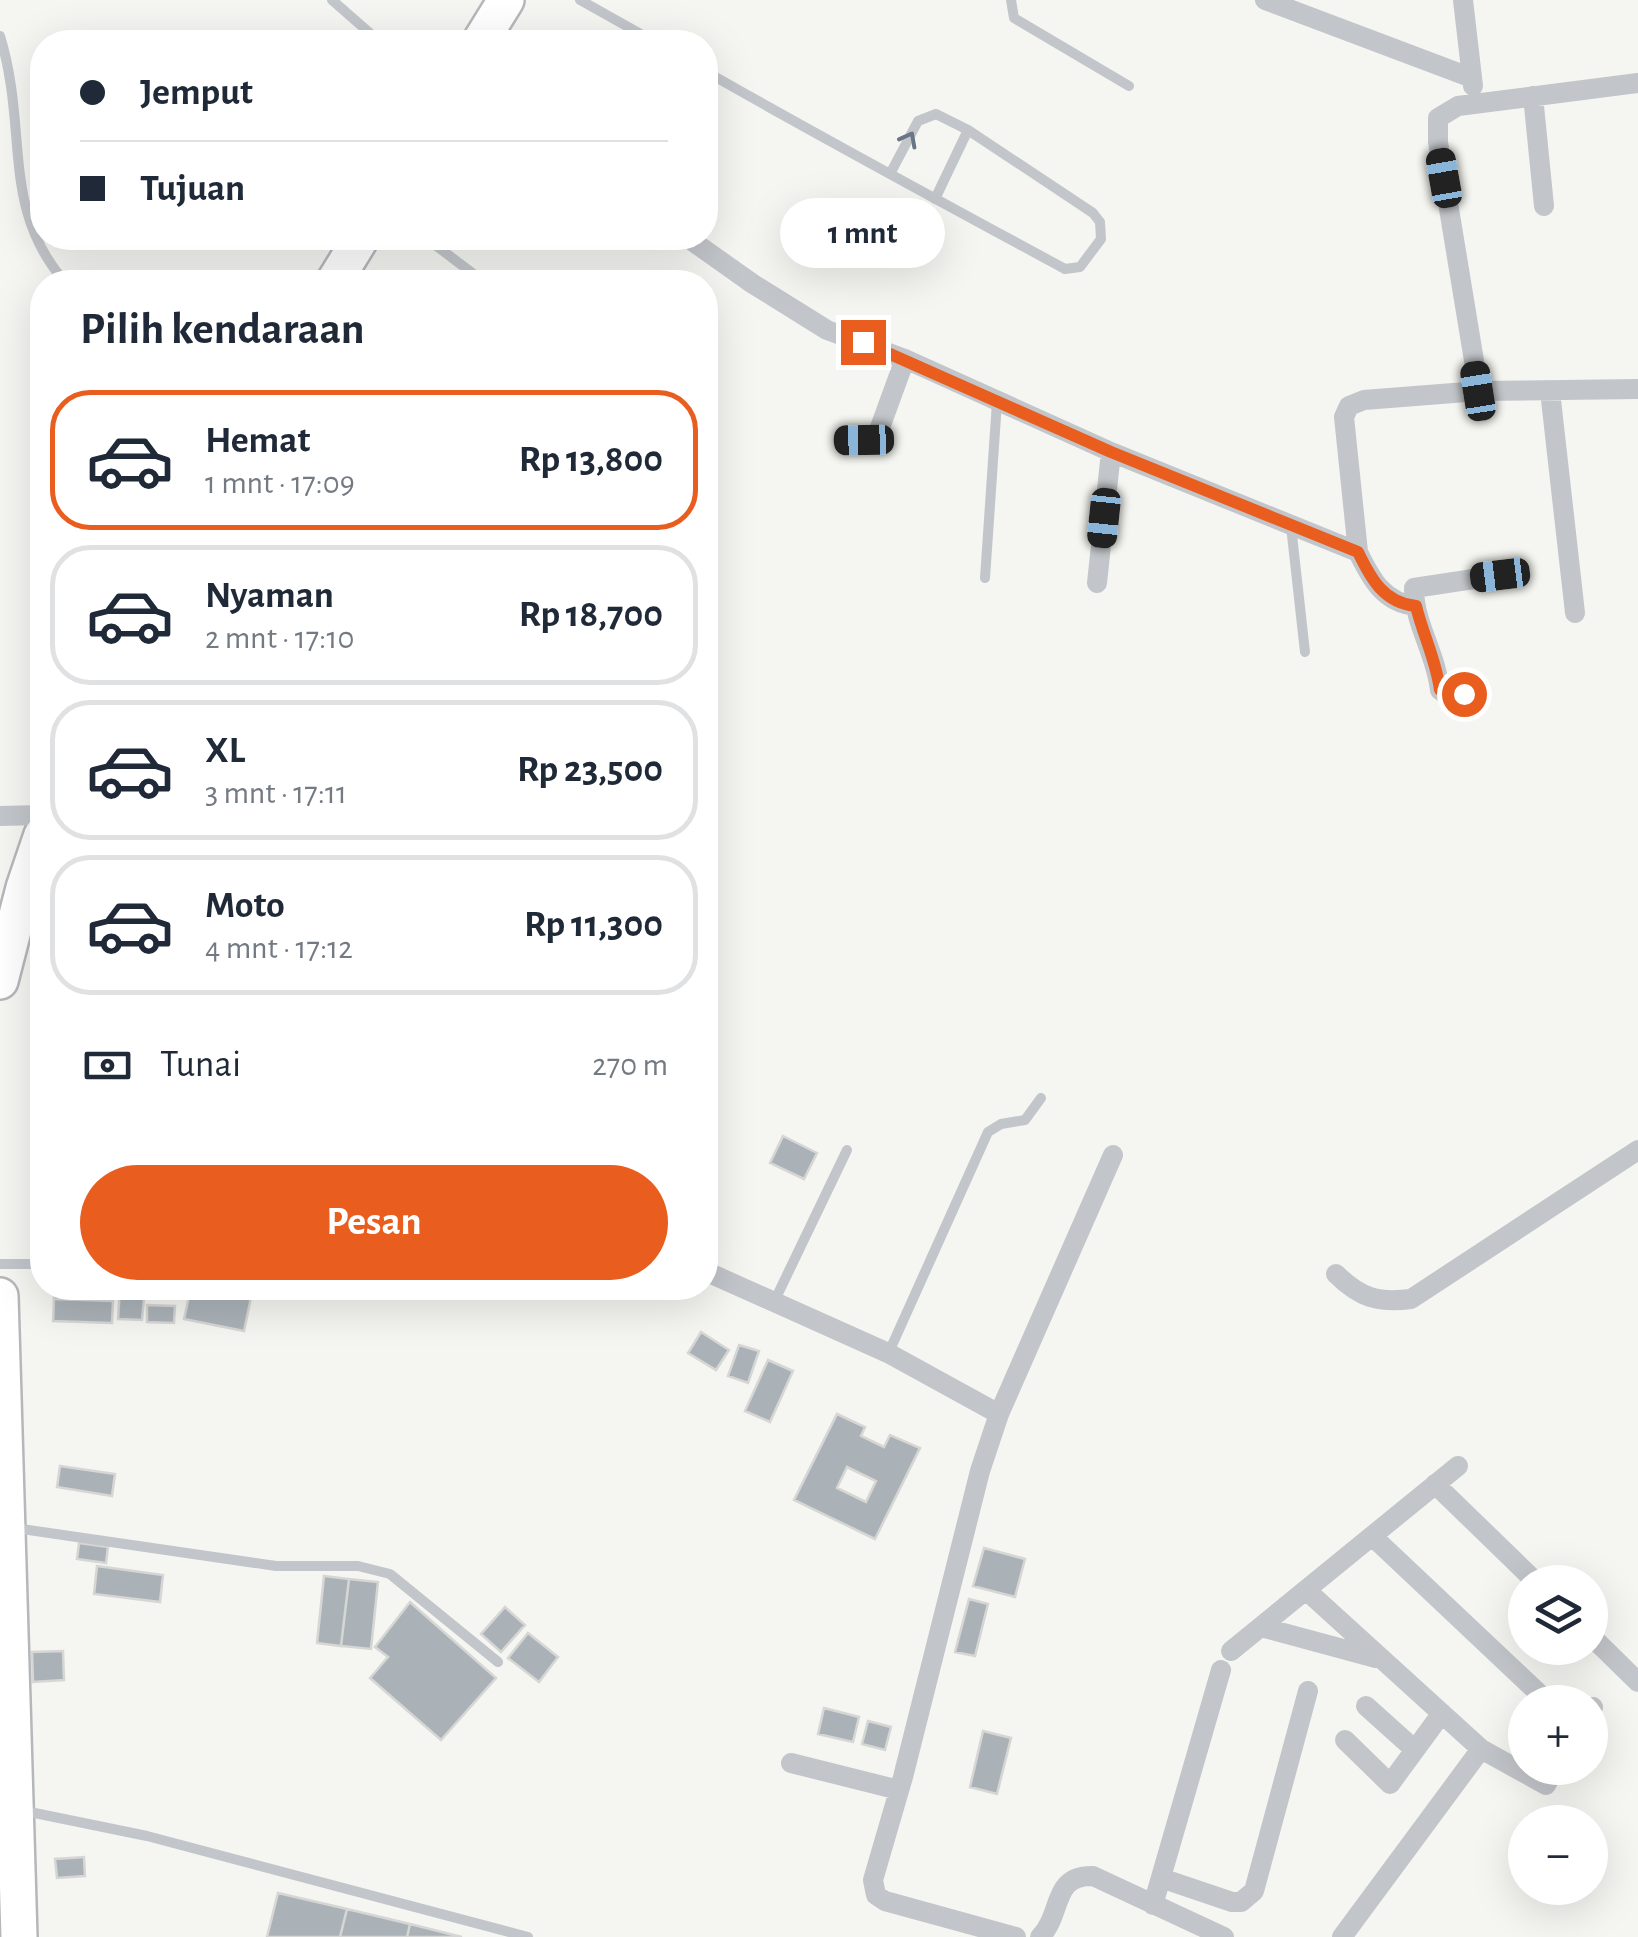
<!DOCTYPE html>
<html lang="id">
<meta charset="utf-8">
<style>
:root{--surface:#fff;--page:#f6f6f7;--text:#1f2937;--muted:#747a83;--line:#e0e1e3;--accent:#e95d1e}
body{margin:0;font-family:"Alegreya Sans",sans-serif;background:var(--page);color:var(--text);height:100vh;display:flex;flex-direction:column;font-size:38px;white-space:nowrap}
*{box-sizing:border-box;margin:0}
p{font-size:32px;color:var(--muted)}
.icon{flex:none;width:55px;height:55px;fill:none;stroke:currentColor;stroke-width:2;stroke-linecap:round;stroke-linejoin:round}
.map{position:relative;flex:1;overflow:hidden}
.drawer{position:absolute;left:30px;top:270px;width:688px;height:1030px;display:flex;flex-direction:column;background:var(--surface);border-radius:40px;box-shadow:0 10px 40px #0002}
.drawer>*{flex:none}
.hud{position:absolute;left:30px;top:30px;width:688px;height:220px;border-radius:40px;box-shadow:0 10px 40px #0002;display:grid;align-content:center;height:220px;padding:0 50px;background:var(--surface)}
.buttons{position:absolute;left:1508px;top:1565px;display:grid;gap:20px}
.buttons a{display:grid;place-items:center;width:100px;height:100px;border-radius:50%;background:var(--surface);box-shadow:0 10px 40px #0002;font-size:50px}
.end{position:absolute;width:45px;height:45px;margin:-22px;border:12px solid #e95d1e;background:#fff;box-shadow:0 0 0 5px #fff}
.from{border-radius:50%}
.bubble{position:absolute;height:70px;border-radius:35px;background:var(--surface);box-shadow:0 10px 40px #0002;font-size:32px;font-weight:600;line-height:70px;text-align:center}
.car{position:absolute;width:30px;height:60px;margin:-30px -15px;border-radius:12px;box-shadow:0 0 8px 2px #0007;background:linear-gradient(#222 24%,#8ab4d8 0 40%,#222 0 76%,#8ab4d8 0 86%,#222 0)}
.hud b{display:flex;align-items:center;gap:35px;height:95px;font-size:38px}
.hud b+b{border-top:2px solid var(--line)}
.hud i{width:25px;height:25px;background:var(--text)}
ul{padding:0;list-style:none}
li{display:flex;align-items:center;gap:30px;height:140px;margin:0 20px 15px;padding:0 30px;border:5px solid var(--line);border-radius:40px}
li div{flex:1}
li b{display:block;font-size:38px}
li em{font-style:normal;font-weight:600}
li.on{border-color:var(--accent)}
li>.icon{width:90px;height:90px;stroke-width:1.5}
h2{padding:0 50px;font-size:45px;line-height:120px}
.pay{display:flex;align-items:center;gap:25px;height:110px;padding:0 50px;font-size:38px}
.pay p{margin-inline-start:auto}
.cta{display:flex;gap:20px;margin-top:auto;padding:20px 50px}
.cta a{flex:1;height:115px;border-radius:60px;background:var(--accent);color:#fff;font-size:40px;font-weight:600;line-height:115px;text-align:center}
.map>svg:first-child{display:block}
</style>
<div class="map">
<svg width="1638" height="1937" viewBox="0 0 1638 1937">
<rect width="100%" height="100%" fill="#f5f5f1"/>
<path fill="#aab2b8" stroke="#d6d6d4" stroke-width="2.5" fill-rule="evenodd" d="M783,1136L817,1153L804,1179L770,1163Z
M54,1288H113V1301L54,1299Z
M120,1288H145L142,1320L118,1319Z
M191,1288H253L244,1331L184,1319Z
M54,1299L113,1301L112,1323L53,1321Z
M147,1305L175,1306L174,1323L147,1322Z
M701,1332L729,1350L716,1370L688,1353Z
M739,1345L759,1351L748,1383L728,1376Z
M768,1360L793,1371L770,1422L745,1411Z
M837,1414L865,1427L861,1436L884,1447L890,1435L920,1448L875,1539L794,1500ZM847,1467L876,1481L866,1502L837,1488Z
M60,1466L115,1474L112,1496L57,1487Z
M79,1543L108,1547L106,1563L77,1559Z
M984,1548L1025,1559L1015,1597L973,1586Z
M97,1566L163,1575L160,1602L94,1594Z
M324,1576L349,1579L341,1646L317,1643Z
M349,1579L378,1582L371,1649L341,1646Z
M969,1599L988,1604L975,1656L955,1652Z
M410,1602L496,1678L441,1740L370,1678L388,1657L375,1647Z
M505,1607L525,1625L501,1652L481,1634Z
M528,1633L558,1657L539,1682L508,1658Z
M63,1651L64,1680L33,1682L32,1652Z
M824,1708L859,1717L853,1742L818,1734Z
M868,1721L891,1727L885,1750L862,1744Z
M983,1731L1011,1738L997,1794L970,1787Z
M84,1857L85,1876L57,1878L55,1859Z
M278,1893L347,1909L340,1937H267Z
M347,1909L410,1924L407,1937H340Z
M410,1924L462,1937H407Z"/>
<g fill="none" stroke-linecap="round" stroke-linejoin="round">
<defs>
<path id="highway" d="M480,42L506,0
M334,282L361,238
M0,981L24,888L42,835
M0,1296L19,1937"/>
</defs>
<use href="#highway" stroke="#b5b8bb" stroke-width="40"/>
<path stroke="#c2c5c9" stroke-width="10" d="M332,0L380,42
M580,0L655,42
M1011,0L1014,18L1129,86
M0,36C29,131 0,208 65,282
M705,71C824,139 945,204 1065,269L1080,267L1101,239L1100,222L1093,213L968,130L936,114L918,121L890,174
M935,199L968,130
M426,238L484,282
M1291,526L1305,652
M985,578L997,402
M0,1264H42
M774,1302L847,1150
M889,1352L988,1132L1001,1124L1025,1120L1041,1098
M15,1528L276,1566H358L390,1574L498,1662
M20,1810L147,1836L528,1937"/>
<path stroke="#c2c5c9" stroke-width="20" d="M1265,0L1472,78
M1463,0L1473,86
M1533,96L1544,206
M688,238L753,284L827,330L905,359L1111,452L1358,552
M1479,391L1638,389
M1550,391L1575,613
M843,440H864L878,433L905,359
M1097,583L1111,452
M1416,606C1384,603 1371,579 1358,552L1344,417L1349,406L1364,400L1479,391L1438,142V118L1458,106L1638,83
M1465,694L1447,695L1440,690C1436,653 1414,624 1414,588L1500,575
M0,816L42,815
M705,1271L888,1353L999,1414L980,1471L903,1777L873,1880L876,1895L885,1901L1016,1937
M1336,1274C1360,1298 1378,1303 1411,1299L1638,1150
M999,1414L1113,1155
M1435,1484L1536,1582
M1372,1536L1458,1466
M1306,1590L1481,1749L1546,1785L1555,1768
M1261,1627L1376,1658
M1590,1635L1638,1682
M1231,1651L1372,1536L1548,1702
M1366,1706L1415,1750
M1590,1712L1593,1707
M1345,1740L1390,1784L1442,1713
M791,1763L899,1790
M1161,1878L1232,1902H1241L1254,1891L1308,1691
M1153,1905L1221,1670
M1040,1937C1063,1914 1051,1875 1093,1876L1224,1937
M1342,1937L1481,1749"/>
<use href="#highway" stroke="#fff" stroke-width="35"/>
</g>
<defs><path id="oneway-chevron" d="M-2-3.5L2.5 0L-2 3.5" fill="none" stroke-width="1.6" stroke-linecap="round" stroke-linejoin="round" transform="scale(2.5)"/></defs>
<use stroke="#687686" href="#oneway-chevron" transform="translate(909 139) rotate(-62)"/>
<g fill="none" stroke-linecap="round" stroke-linejoin="round">
<path stroke="#e95d1e" stroke-width="12" d="M863,342L1111,452L1358,552C1371,579 1384,603 1416,606C1423,635 1436,660 1440,690L1447,694H1464"/>
</g>
</svg>
<div class="buttons">
<a><svg class="icon" aria-label="layers" viewBox="0 0 24 24"><path d="M12 4l9 5-9 5-9-5zM3 14l9 5 9-5"/></svg></a>
<a>+</a>
<a>−</a>
</div>
<i class="end from" style="left:1464px;top:694px"></i>
<i class="end" style="left:863px;top:342px"></i>
<div class="bubble" style="left:780px;top:198px;width:165px">1 mnt</div>
<i class="car" style="left:1444px;top:178px;rotate:350deg"></i>
<i class="car" style="left:1478px;top:391px;rotate:351deg"></i>
<i class="car" style="left:864px;top:440px;rotate:269deg"></i>
<i class="car" style="left:1104px;top:518px;rotate:186deg"></i>
<i class="car" style="left:1500px;top:575px;rotate:263deg"></i>
<div class="hud">
<b><i class="from"></i>Jemput</b>
<b><i></i>Tujuan</b>
</div>
<section class="drawer">
<h2>Pilih kendaraan</h2>
<ul>
<li class="on"><svg class="icon" aria-label="car" viewBox="0 0 24 24"><path d="M5 17H2v-5l4-1 3-4h7l3 4 3 1v5h-3M9 17h6M6 11h13"/><circle cx="7" cy="17" r="2"/><circle cx="17" cy="17" r="2"/></svg><div><b>Hemat</b><p>1 mnt · 17:09</p></div><em>Rp 13,800</em></li>
<li><svg class="icon" aria-label="car" viewBox="0 0 24 24"><path d="M5 17H2v-5l4-1 3-4h7l3 4 3 1v5h-3M9 17h6M6 11h13"/><circle cx="7" cy="17" r="2"/><circle cx="17" cy="17" r="2"/></svg><div><b>Nyaman</b><p>2 mnt · 17:10</p></div><em>Rp 18,700</em></li>
<li><svg class="icon" aria-label="car" viewBox="0 0 24 24"><path d="M5 17H2v-5l4-1 3-4h7l3 4 3 1v5h-3M9 17h6M6 11h13"/><circle cx="7" cy="17" r="2"/><circle cx="17" cy="17" r="2"/></svg><div><b>XL</b><p>3 mnt · 17:11</p></div><em>Rp 23,500</em></li>
<li><svg class="icon" aria-label="car" viewBox="0 0 24 24"><path d="M5 17H2v-5l4-1 3-4h7l3 4 3 1v5h-3M9 17h6M6 11h13"/><circle cx="7" cy="17" r="2"/><circle cx="17" cy="17" r="2"/></svg><div><b>Moto</b><p>4 mnt · 17:12</p></div><em>Rp 11,300</em></li>
</ul>
<div class="pay"><svg class="icon" aria-label="cash" viewBox="0 0 24 24"><path d="M3 7h18v10H3z"/><circle cx="12" cy="12" r="2"/></svg>Tunai<p>270 m</p></div>
<div class="cta"><a>Pesan</a></div>
</section>
</div>
